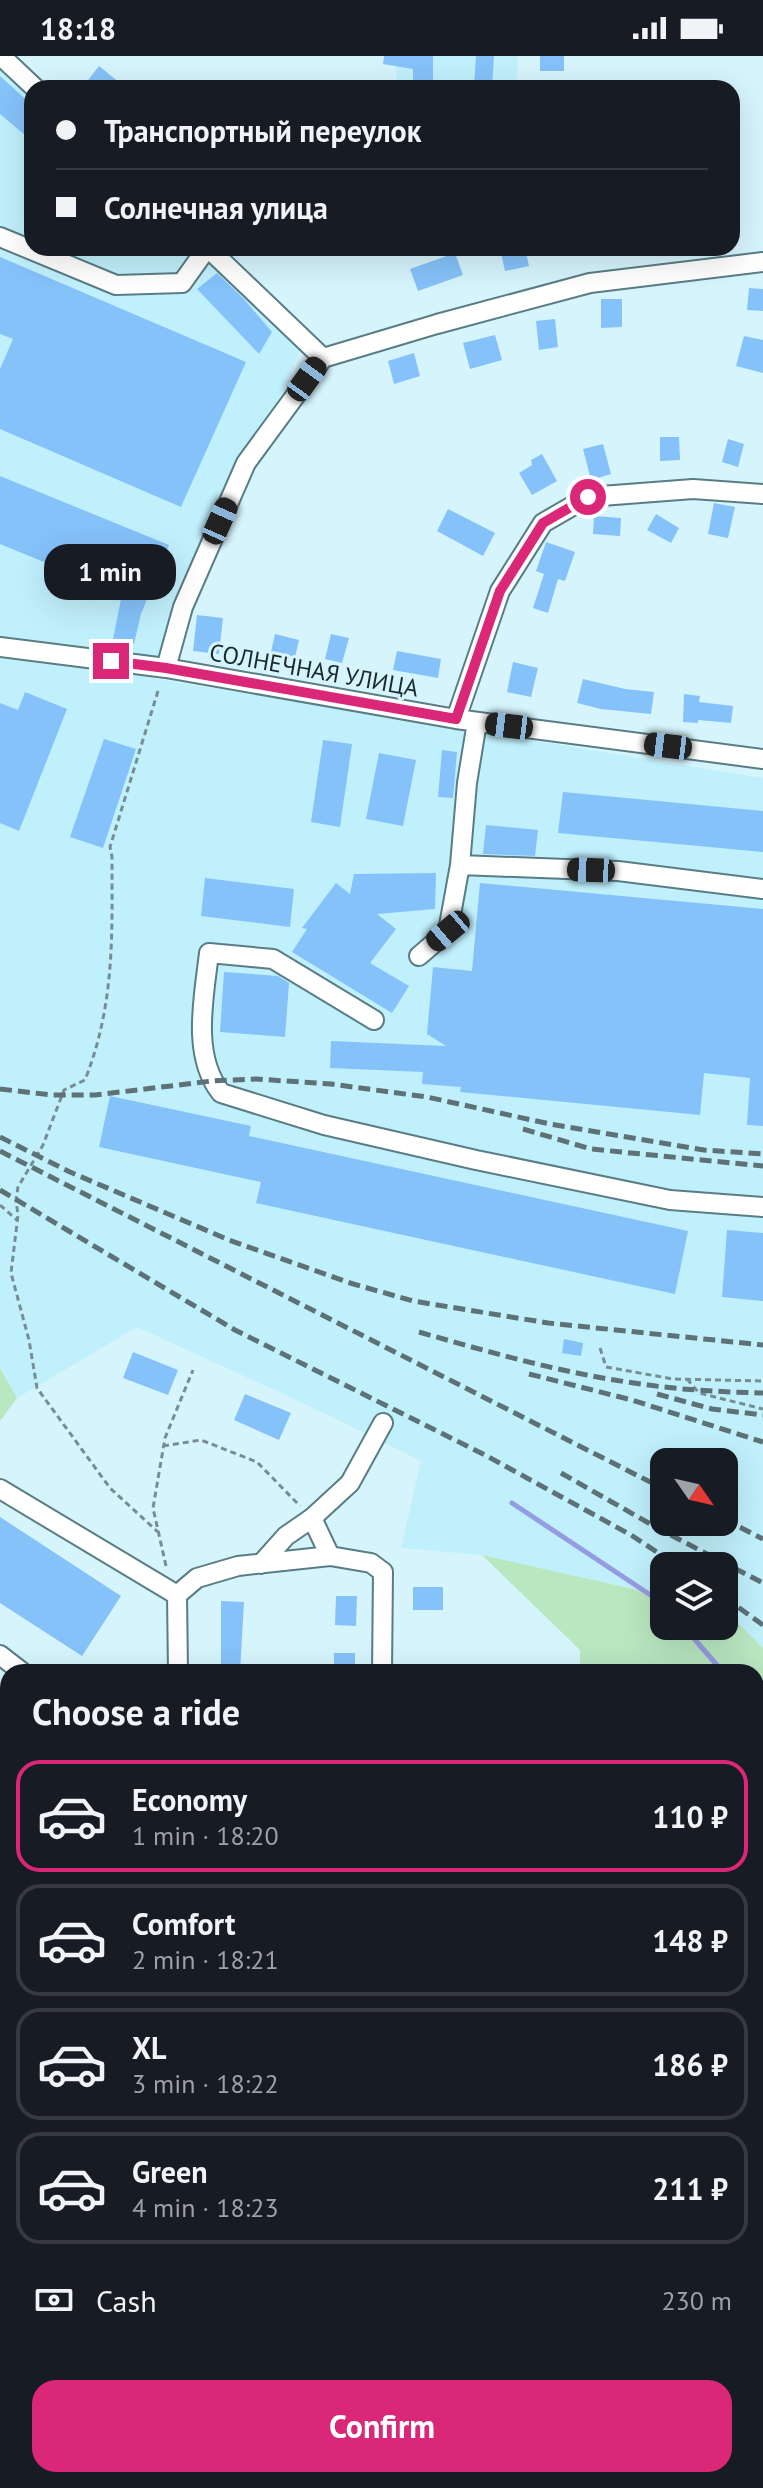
<!DOCTYPE html>
<meta charset="utf-8">
<style>
:root{--surface:#171b24;--page:#20242c;--text:#f1f3f6;--muted:#9ea1a6;--line:#363941;--accent:#db2777}
body{margin:0;font-family:"PT Sans",sans-serif;background:var(--page);color:var(--text);height:100vh;display:flex;flex-direction:column;font-size:30px;white-space:nowrap}
*{box-sizing:border-box;margin:0}
p{font-size:26px;color:var(--muted)}
.icon{flex:none;width:44px;height:44px;fill:none;stroke:currentColor;stroke-width:2;stroke-linecap:round;stroke-linejoin:round}
.map{position:relative;flex:1;overflow:hidden}
.sheet{position:absolute;left:0px;top:1608px;width:764px;height:824px;display:flex;flex-direction:column;background:var(--surface);border-radius:24px 24px 0 0;box-shadow:0 8px 32px #0002}
.sheet>*{flex:none}
.hud{position:absolute;left:24px;top:24px;width:716px;height:176px;border-radius:24px;box-shadow:0 8px 32px #0002;display:grid;align-content:center;height:176px;padding:0 32px;background:var(--surface)}
.needle{width:52px;rotate:124deg}
.tools{position:absolute;left:650px;top:1392px;display:grid;gap:16px}
.tools a{display:grid;place-items:center;width:88px;height:88px;border-radius:16px;background:var(--surface);box-shadow:0 8px 32px #0002;font-size:40px}
.end{position:absolute;width:36px;height:36px;margin:-18px;border:10px solid #db2777;background:#fff;box-shadow:0 0 0 4px #fff}
.from{border-radius:50%}
.bubble{position:absolute;height:56px;border-radius:24px;background:var(--surface);box-shadow:0 8px 32px #0002;font-size:26px;font-weight:800;line-height:56px;text-align:center}
.car{position:absolute;width:24px;height:48px;margin:-24px -12px;border-radius:10px;box-shadow:0 0 6px 2px #0007;background:linear-gradient(#222 24%,#8ab4d8 0 40%,#222 0 76%,#8ab4d8 0 86%,#222 0)}
.hud b{display:flex;align-items:center;gap:28px;height:76px;font-size:30px}
.hud b+b{border-top:2px solid var(--line)}
.hud i{width:20px;height:20px;background:var(--text)}
ul{padding:0;list-style:none}
li{display:flex;align-items:center;gap:24px;height:112px;margin:0 16px 12px;padding:0 16px;border:4px solid var(--line);border-radius:24px}
li div{flex:1}
li b{display:block;font-size:30px}
li em{font-style:normal;font-weight:800}
li.current{border-color:var(--accent)}
li>.icon{width:72px;height:72px;stroke-width:1.5}
h2{padding:0 32px;font-size:36px;line-height:96px}
.pay{display:flex;align-items:center;gap:20px;height:88px;padding:0 32px;font-size:30px}
.pay p{margin-inline-start:auto}
.action{display:flex;gap:16px;margin-top:auto;padding:16px 32px}
.action a{flex:1;height:92px;border-radius:24px;background:var(--accent);color:#fff;font-size:32px;font-weight:800;line-height:92px;text-align:center}
.status{display:flex;justify-content:space-between;align-items:center;height:56px;padding:0 40px;background:var(--surface);direction:ltr}
.status svg{height:22px;fill:currentColor}
.map>svg:first-child{display:block}
</style>
<div class="status"><b>18:18</b><svg viewBox="0 0 49 12"><path d="M0 12V9h3v3zM5 12V6h3v6zM10 12V3h3v9zM15 12V0h3v12zM26 1h20v11H26zM47 4h2v5h-2z"/></svg></div>
<div class="map">
<svg width="763" height="2432" viewBox="0 0 763 2432">
<rect width="100%" height="100%" fill="#d6f4fc"/>
<path fill="#c0f0fc" fill-rule="evenodd" d="M397,0H518L516,32H396Z
M0,7L32,37V192H198L302,290L156,623L763,722V1592L724,1553V1510H664V1540L482,1499L401,1492L421,1405L303,1347L137,1271L17,1342L0,1312ZM664,1406H724V1466H664Z
M0,1954H8V2424H542V2432H0Z"/>
<path fill="#b9e7c0" d="M0,1312L17,1342L0,1365Z
M482,1499L664,1540V1570H724V1553L763,1592V1659L756,1658V1616H580V1594Z"/>
<g fill="none" stroke-linecap="round" stroke-linejoin="round">
<path stroke="#969ce1" stroke-width="5" d="M512,1447L664,1548
M683,1570L723,1616
M756,1649L763,1654"/>
</g>
<path fill="#85c2f9" d="M384,0H433V32H413V13L383,8Z
M476,0H494L492,32H474Z
M540,0H564V15H540Z
M99,10L126,32H82Z
M0,20L32,49V85L0,58Z
M500,192H525L529,210L505,215Z
M455,197L463,219L418,235L410,213Z
M0,201L246,306L181,451L0,373V313L13,283L0,278Z
M217,217L244,243L272,276L259,298L197,233Z
M749,232L763,233V255L747,254Z
M601,243H622V271L601,272Z
M555,263L558,291L539,294L536,265Z
M495,279L502,304L470,313L463,287Z
M744,280L763,284V317L736,310Z
M414,297L420,320L394,328L388,305Z
M660,381H679L680,404L660,405Z
M728,383L744,388L738,411L722,406Z
M603,388L611,418L591,424L583,393Z
M542,398L557,425L532,439L519,417L532,409L531,404Z
M0,420L169,489L141,558L134,588L113,583L122,538L0,488Z
M714,447L735,451L728,482L708,478Z
M448,453L495,477L483,500L437,475Z
M656,458L679,472L671,487L647,474Z
M594,460L621,462L620,480L593,478Z
M546,486L575,496L565,525L558,523L548,557L533,552L544,518L536,515Z
M197,559L223,562L219,598L193,595Z
M275,578L299,584L295,601L271,596Z
M331,578L349,582L342,607L325,603Z
M397,595L441,603L438,622L393,614Z
M513,606L538,612L531,641L507,636Z
M583,623L625,633L654,636L651,658L601,653L577,647Z
M25,636L67,653L19,775L0,767V647L18,654Z
M684,638L700,640L699,646L733,650L731,667L698,664V667L683,666Z
M104,683L136,693L103,792L70,781Z
M323,684L352,688L340,771L311,766Z
M442,694L457,696L453,742L438,741Z
M379,697L416,704L403,770L366,763Z
M563,736L763,755V796L558,777Z
M486,769L538,774L535,800L483,798Z
M436,817L435,853L377,858L396,873L370,907L409,930L392,957L292,896L307,873L302,872L336,827L350,838L354,818Z
M205,822L294,833L290,871L201,860Z
M480,827L763,853V1070L747,1069L750,1022L704,1017L700,1059L460,1036L461,1031L422,1028L423,1016L330,1012L331,985L446,990L427,978L433,911L472,915Z
M224,916L278,920L289,927L285,981L220,976Z
M110,1040L251,1070L249,1080L688,1175L675,1238L256,1147L261,1126L99,1091Z
M727,1174L763,1177V1245L722,1241Z
M564,1283L583,1287L581,1300L562,1297Z
M133,1296L178,1314L168,1339L123,1322Z
M245,1338L291,1357L279,1384L234,1364Z
M0,1461L121,1540L82,1600L0,1547Z
M413,1531H443V1554H413Z
M336,1540H357L356,1570L335,1569Z
M221,1545L244,1546L240,1616H221Z
M334,1597H355V1616H334Z"/>
<g fill="none" stroke-linecap="round" stroke-linejoin="round">
<defs>
<path id="minor" d="M1,0L35,32
M0,181L116,229L182,227L207,192
M208,192L323,302
M323,302L437,268L590,227L763,206
M0,591L166,612L456,663L763,703
M166,612L183,551L246,407L323,302
M456,663L500,535L543,467L588,441L693,433L763,438
M477,666L467,727L460,809L618,815L763,833
M419,900L448,875L460,809
M374,964L273,903L209,897C204,941 191,999 221,1037L324,1069L476,1104L670,1144L763,1151
M0,1433L177,1539
M312,1462L330,1500L371,1507L383,1516L382,1616
M261,1508L286,1480L312,1462L350,1427L383,1367
M177,1539L197,1522L238,1510L330,1500
M177,1539L178,1616
M0,1599L22,1616
M0,1718L8,1706
M756,1933H763
M0,1948H8
M756,2154H763
M593,2424L646,2432"/>
</defs>
<use href="#minor" stroke="#597d85" stroke-width="22"/>
<path stroke="#778d93" stroke-width="3" stroke-dasharray="6 4" stroke-linecap="butt" d="M158,635L110,791L112,801C112,880 115,948 85,1024L64,1034L43,1089L18,1131L16,1144L18,1159L11,1217L29,1284L37,1332L110,1432L159,1477
M0,1149L18,1165
M600,1292L606,1311L673,1323L763,1325
M687,1323L699,1337L763,1353
M163,1390L201,1384L257,1406L300,1450
M166,1510L153,1452L165,1382L193,1314"/>
<use href="#minor" stroke="#fff" stroke-width="18"/>
<path stroke="#5d7177" stroke-width="5" stroke-dasharray="12 6" stroke-linecap="butt" d="M0,1033L52,1039H95L212,1025L256,1023L331,1028L427,1041L550,1068L704,1094L763,1098
M523,1073L591,1093L763,1110
M0,1081L70,1116L229,1184L350,1227L413,1245L548,1267L763,1289
M0,1095L664,1433
M0,1134L235,1274L485,1399L631,1479L678,1510
M419,1276C492,1297 566,1318 641,1328C681,1334 722,1336 763,1337
M529,1318L632,1344L763,1386
M657,1338L712,1353L763,1359
M561,1417L661,1474L763,1527
M724,1463L763,1483
M724,1541L763,1569"/>
</g>
<g fill="none" stroke-linecap="round" stroke-linejoin="round">
<path stroke="#db2777" stroke-width="10" d="M111,605L166,612L456,663L500,535L543,467L588,441"/>
</g>
<g text-anchor="middle" dominant-baseline="central" stroke-width="6" stroke-linejoin="round" paint-order="stroke">
<g font-size="24" fill="#1a292d" stroke="#d6f4fc">
<text transform="translate(314 614) rotate(10)">СОЛНЕЧНАЯ УЛИЦА</text>
</g>
</g>
</svg>
<div class="tools">
<a><svg class="needle" viewBox="-14 -14 28 28"><path d="M0-13l5 13h-10z" fill="#e53935"/><path d="M0 13l5-13h-10z" fill="#9ea1a6"/></svg></a>
<a><svg class="icon" aria-label="layers" viewBox="0 0 24 24"><path d="M12 4l9 5-9 5-9-5zM3 14l9 5 9-5"/></svg></a>
</div>
<i class="end from" style="left:588px;top:441px"></i>
<i class="end" style="left:111px;top:605px"></i>
<div class="bubble" style="left:44px;top:488px;width:132px">1 min</div>
<i class="car" style="left:307px;top:323px;rotate:36deg"></i>
<i class="car" style="left:220px;top:465px;rotate:24deg"></i>
<i class="car" style="left:509px;top:670px;rotate:277deg"></i>
<i class="car" style="left:668px;top:690px;rotate:277deg"></i>
<i class="car" style="left:591px;top:814px;rotate:272deg"></i>
<i class="car" style="left:448px;top:875px;rotate:230deg"></i>
<div class="hud">
<b><i class="from"></i>Транспортный переулок</b>
<b><i></i>Солнечная улица</b>
</div>
<section class="sheet">
<h2>Choose a ride</h2>
<ul>
<li class="current"><svg class="icon" aria-label="car" viewBox="0 0 24 24"><path d="M5 17H2v-5l4-1 3-4h7l3 4 3 1v5h-3M9 17h6M6 11h13"/><circle cx="7" cy="17" r="2"/><circle cx="17" cy="17" r="2"/></svg><div><b>Economy</b><p>1 min · 18:20</p></div><em>110 ₽</em></li>
<li><svg class="icon" aria-label="car" viewBox="0 0 24 24"><path d="M5 17H2v-5l4-1 3-4h7l3 4 3 1v5h-3M9 17h6M6 11h13"/><circle cx="7" cy="17" r="2"/><circle cx="17" cy="17" r="2"/></svg><div><b>Comfort</b><p>2 min · 18:21</p></div><em>148 ₽</em></li>
<li><svg class="icon" aria-label="car" viewBox="0 0 24 24"><path d="M5 17H2v-5l4-1 3-4h7l3 4 3 1v5h-3M9 17h6M6 11h13"/><circle cx="7" cy="17" r="2"/><circle cx="17" cy="17" r="2"/></svg><div><b>XL</b><p>3 min · 18:22</p></div><em>186 ₽</em></li>
<li><svg class="icon" aria-label="car" viewBox="0 0 24 24"><path d="M5 17H2v-5l4-1 3-4h7l3 4 3 1v5h-3M9 17h6M6 11h13"/><circle cx="7" cy="17" r="2"/><circle cx="17" cy="17" r="2"/></svg><div><b>Green</b><p>4 min · 18:23</p></div><em>211 ₽</em></li>
</ul>
<div class="pay"><svg class="icon" aria-label="cash" viewBox="0 0 24 24"><path d="M3 7h18v10H3z"/><circle cx="12" cy="12" r="2"/></svg>Cash<p>230 m</p></div>
<div class="action"><a>Confirm</a></div>
</section>
</div>
